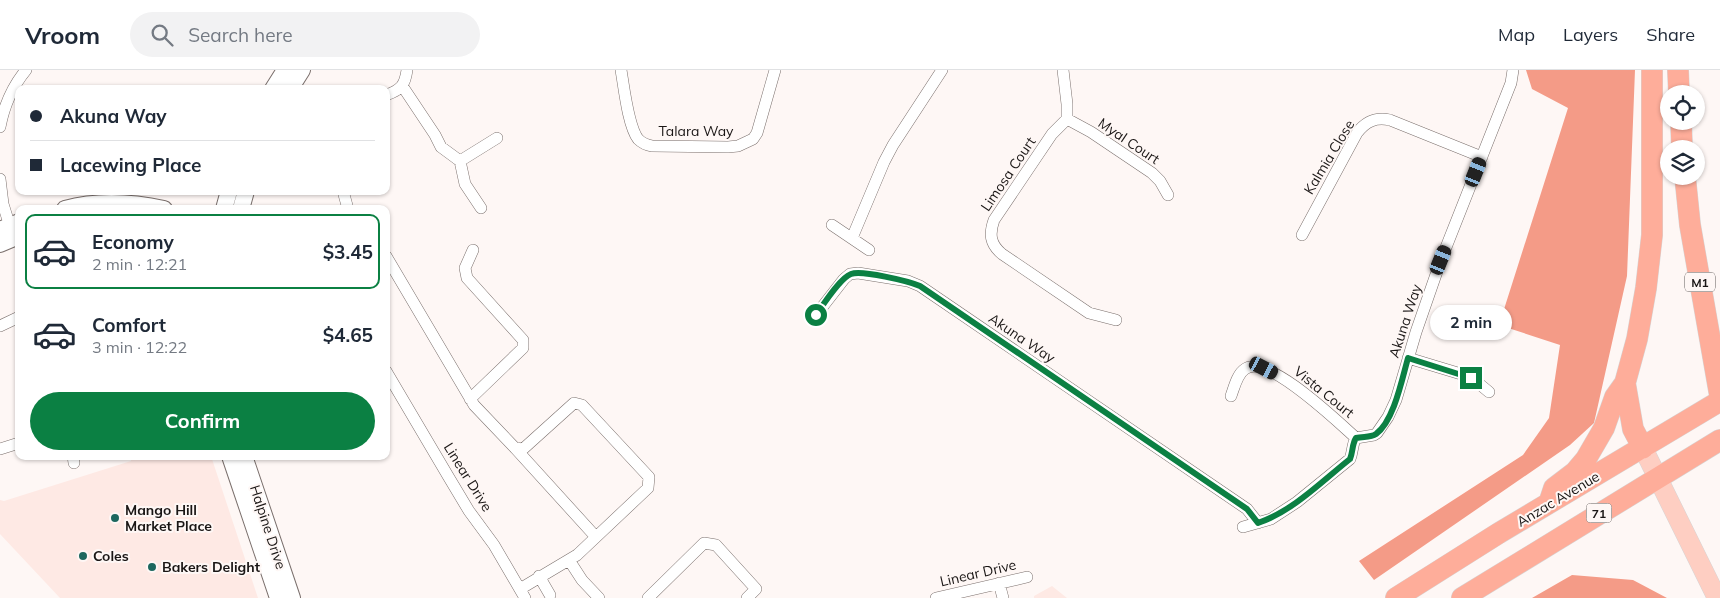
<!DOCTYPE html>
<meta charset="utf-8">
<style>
:root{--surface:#fff;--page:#f2f2f3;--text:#1f2937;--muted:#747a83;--line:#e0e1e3;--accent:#0b8043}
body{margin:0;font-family:Mulish,sans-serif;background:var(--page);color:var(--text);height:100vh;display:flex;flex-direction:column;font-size:19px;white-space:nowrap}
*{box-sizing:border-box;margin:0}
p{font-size:16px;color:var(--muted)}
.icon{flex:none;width:28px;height:28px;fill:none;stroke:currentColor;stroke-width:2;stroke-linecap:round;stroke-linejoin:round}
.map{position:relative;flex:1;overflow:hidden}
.panel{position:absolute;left:15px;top:135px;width:375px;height:255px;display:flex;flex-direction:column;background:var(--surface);border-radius:10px;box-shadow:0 1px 4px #0004}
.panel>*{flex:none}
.banner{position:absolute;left:15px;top:15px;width:375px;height:110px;border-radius:10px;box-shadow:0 1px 4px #0004;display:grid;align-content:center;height:110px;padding:0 15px;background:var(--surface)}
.buttons{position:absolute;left:1660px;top:15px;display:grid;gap:10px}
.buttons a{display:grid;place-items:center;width:45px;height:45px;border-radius:50%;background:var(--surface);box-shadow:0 1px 4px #0004;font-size:25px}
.end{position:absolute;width:22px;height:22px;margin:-11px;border:6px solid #0b8043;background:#fff;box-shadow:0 0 0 2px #fff}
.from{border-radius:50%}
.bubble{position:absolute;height:35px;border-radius:18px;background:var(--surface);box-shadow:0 1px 4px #0004;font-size:16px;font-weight:700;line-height:35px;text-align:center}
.car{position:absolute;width:15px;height:30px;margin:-15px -8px;border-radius:6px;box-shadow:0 0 4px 1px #0007;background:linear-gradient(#222 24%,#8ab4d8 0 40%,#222 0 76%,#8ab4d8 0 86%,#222 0)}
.banner b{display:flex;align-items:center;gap:18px;height:48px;font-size:19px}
.banner b+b{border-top:1px solid var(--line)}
.banner i{width:12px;height:12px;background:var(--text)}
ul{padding:9px 0 0;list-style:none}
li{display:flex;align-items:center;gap:15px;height:75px;margin:0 10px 8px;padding:0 5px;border:2px solid transparent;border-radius:10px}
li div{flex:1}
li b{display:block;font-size:19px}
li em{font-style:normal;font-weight:700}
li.on{border-color:var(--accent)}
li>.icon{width:45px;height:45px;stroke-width:1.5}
.cta{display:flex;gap:10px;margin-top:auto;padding:10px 15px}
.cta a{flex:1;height:58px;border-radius:30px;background:var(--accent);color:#fff;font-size:20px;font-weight:700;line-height:58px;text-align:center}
header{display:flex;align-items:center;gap:30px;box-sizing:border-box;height:70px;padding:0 25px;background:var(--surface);border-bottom:1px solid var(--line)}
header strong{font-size:24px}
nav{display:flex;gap:28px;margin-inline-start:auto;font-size:18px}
.search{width:350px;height:45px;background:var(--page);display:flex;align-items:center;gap:12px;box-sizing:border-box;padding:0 18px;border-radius:28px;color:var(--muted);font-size:19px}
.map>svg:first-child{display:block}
</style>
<header>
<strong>Vroom</strong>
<div class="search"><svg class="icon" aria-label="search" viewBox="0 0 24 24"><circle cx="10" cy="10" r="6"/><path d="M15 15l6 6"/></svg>Search here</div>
<nav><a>Map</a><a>Layers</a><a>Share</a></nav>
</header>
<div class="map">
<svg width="1720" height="528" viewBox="0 0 1720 528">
<rect width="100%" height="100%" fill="#fef7f5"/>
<path fill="#fee9e4" d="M131,386H211L258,528H60L0,464V430L4,431L131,391Z
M1052,516L1067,528H1034V526Z"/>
<path fill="#f49b87" d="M1526,0H1635L1627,206L1594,353L1570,375L1374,510L1359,491L1523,385L1549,348L1560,275L1499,255L1568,38L1532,19Z
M1572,505L1633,510L1667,528H1532Z"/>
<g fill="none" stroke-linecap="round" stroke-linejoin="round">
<defs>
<path id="street" d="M621,0C624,17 628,56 638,69C642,73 646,75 652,76L728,77L738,76L753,69L757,63L775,0
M1063,0L1067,34V49L1052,64L994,150C989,164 990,174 1002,184L1089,243L1116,250
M403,17L435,65L441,77L460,91L465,114L481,138
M386,25C401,20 405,15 407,0
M1067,49L1091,62L1152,103L1160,111L1168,125
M0,57C4,36 12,17 26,0
M460,91L497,68
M0,109L3,134L12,163
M343,121L348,139
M832,155L869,180
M1302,165L1357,63C1366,51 1376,47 1390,50L1482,87
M852,168L884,92L893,75L942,0
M386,186L474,335L515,378L523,379L574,333L582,335L649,407L648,418L577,485L520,519
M816,245L844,209L850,204L858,203L908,211L920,216L1247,439L1258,453
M0,256L19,247
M1408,288L1471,307L1489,322
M386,301L448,406L469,441L494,475L525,528
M1231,326C1234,318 1237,304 1245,299C1267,283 1339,353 1356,368
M470,329L523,278V270L467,208L465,198L473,180
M1356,368L1374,365L1377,363L1388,347L1396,330L1416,262L1441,190L1511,13L1513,0
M515,378L595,466
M0,379L19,373
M73,386L74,393
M1243,457L1271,449L1297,432L1350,389C1353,382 1352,374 1356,368
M569,490L582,510L599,528
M539,506L550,525
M999,513L1003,528
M648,528L704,473L716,475L756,519L747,528
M936,528L1027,507"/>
<path id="secondary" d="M273,19L285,0
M290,19L302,0
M65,139C98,130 131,132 164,139
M224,139L229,121
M241,139L246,121
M0,160L19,152
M0,174L19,166
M230,386L278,528
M244,386L292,528"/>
<path id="primary" d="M1643,378L1717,528"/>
<path id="highway" d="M1678,0L1679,24
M1681,51L1682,79
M1685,106L1690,155L1720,326
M1625,313L1633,359L1643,378
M1549,433L1554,418L1575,402L1586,389L1604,358L1615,327L1625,313L1637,269L1646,218L1652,165V0
M1396,528L1499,463L1720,331
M1462,528L1720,370"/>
</defs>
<use href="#street" stroke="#7a6f6c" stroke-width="12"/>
<use href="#secondary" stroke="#7a6f6c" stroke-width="18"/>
<use href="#primary" stroke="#d6d5d5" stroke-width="20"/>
<use href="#highway" stroke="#d6d5d5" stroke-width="22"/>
<use href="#street" stroke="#fff" stroke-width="11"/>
<use href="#secondary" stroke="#fff" stroke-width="16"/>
<use href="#primary" stroke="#fecec2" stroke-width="19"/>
<use href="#highway" stroke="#fead9a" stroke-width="21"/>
</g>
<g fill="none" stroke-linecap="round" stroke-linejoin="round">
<path stroke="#0b8043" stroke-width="6" d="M816,245C823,235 840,208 851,204C862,200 908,211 920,216L1247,439L1258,453C1293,441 1321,412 1350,389C1353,382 1352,374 1356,368C1363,366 1370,368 1376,364C1394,351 1402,309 1408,288L1471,308"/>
</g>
<g fill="#1d675e" stroke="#fef7f5" stroke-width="2">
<circle cx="115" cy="448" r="5"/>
<circle cx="83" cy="486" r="5"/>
<circle cx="152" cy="497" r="5"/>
</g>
<g text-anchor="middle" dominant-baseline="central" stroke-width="4" stroke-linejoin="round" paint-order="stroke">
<g fill="#fef7f5" stroke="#5e5a58" stroke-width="1">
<rect x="1685" y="202.5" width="30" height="19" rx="4"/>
<rect x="1586.5" y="433.5" width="25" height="19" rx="4"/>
</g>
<g font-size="12" font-weight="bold" fill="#1a1615">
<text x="1700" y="212">M1</text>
<text x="1599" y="443">71</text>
</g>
<g font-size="14" fill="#1a1615" stroke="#fef7f5">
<text x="696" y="61">Talara Way</text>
<text transform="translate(1129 71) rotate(34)">Myal Court</text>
<text transform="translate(1329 87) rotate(-59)">Kalmia Close</text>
<text transform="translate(1008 104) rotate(-56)">Limosa Court</text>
<text transform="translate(1405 251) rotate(-72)">Akuna Way</text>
<text transform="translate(1022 268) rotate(34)">Akuna Way</text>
<text transform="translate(1324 322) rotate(39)">Vista Court</text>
<text transform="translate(468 407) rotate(58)">Linear Drive</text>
<text transform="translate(1558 429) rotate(-31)">Anzac Avenue</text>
<text transform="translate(268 457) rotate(72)">Halpine Drive</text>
<text transform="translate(978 503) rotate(-13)">Linear Drive</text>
</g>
<g font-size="14" font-weight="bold" fill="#1a1615" stroke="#fef7f5" text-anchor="start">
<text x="125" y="440">Mango Hill<tspan x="125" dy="16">Market Place</tspan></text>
<text x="93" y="486">Coles</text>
<text x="162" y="497">Bakers Delight</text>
</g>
</g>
</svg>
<div class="buttons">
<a><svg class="icon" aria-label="locate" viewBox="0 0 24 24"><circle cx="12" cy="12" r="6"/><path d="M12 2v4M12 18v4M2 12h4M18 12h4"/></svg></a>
<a><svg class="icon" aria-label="layers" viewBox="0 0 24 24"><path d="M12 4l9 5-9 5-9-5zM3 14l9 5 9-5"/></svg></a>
</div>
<i class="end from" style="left:816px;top:245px"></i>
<i class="end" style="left:1471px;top:308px"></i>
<div class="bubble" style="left:1430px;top:235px;width:82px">2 min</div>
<i class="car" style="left:1476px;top:102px;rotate:22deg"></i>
<i class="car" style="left:1441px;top:190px;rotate:22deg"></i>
<i class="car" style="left:1264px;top:298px;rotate:117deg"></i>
<div class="banner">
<b><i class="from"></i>Akuna Way</b>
<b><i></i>Lacewing Place</b>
</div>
<section class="panel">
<ul>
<li class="on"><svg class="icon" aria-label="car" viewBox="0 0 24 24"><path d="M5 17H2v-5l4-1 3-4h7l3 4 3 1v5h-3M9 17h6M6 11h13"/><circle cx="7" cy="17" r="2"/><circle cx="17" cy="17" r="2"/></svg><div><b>Economy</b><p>2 min · 12:21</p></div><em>$3.45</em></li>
<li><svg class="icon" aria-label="car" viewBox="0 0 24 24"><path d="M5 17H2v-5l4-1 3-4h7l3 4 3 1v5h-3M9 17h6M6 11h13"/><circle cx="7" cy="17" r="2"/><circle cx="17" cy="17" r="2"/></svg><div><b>Comfort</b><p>3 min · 12:22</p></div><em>$4.65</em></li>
</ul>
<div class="cta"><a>Confirm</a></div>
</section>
</div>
